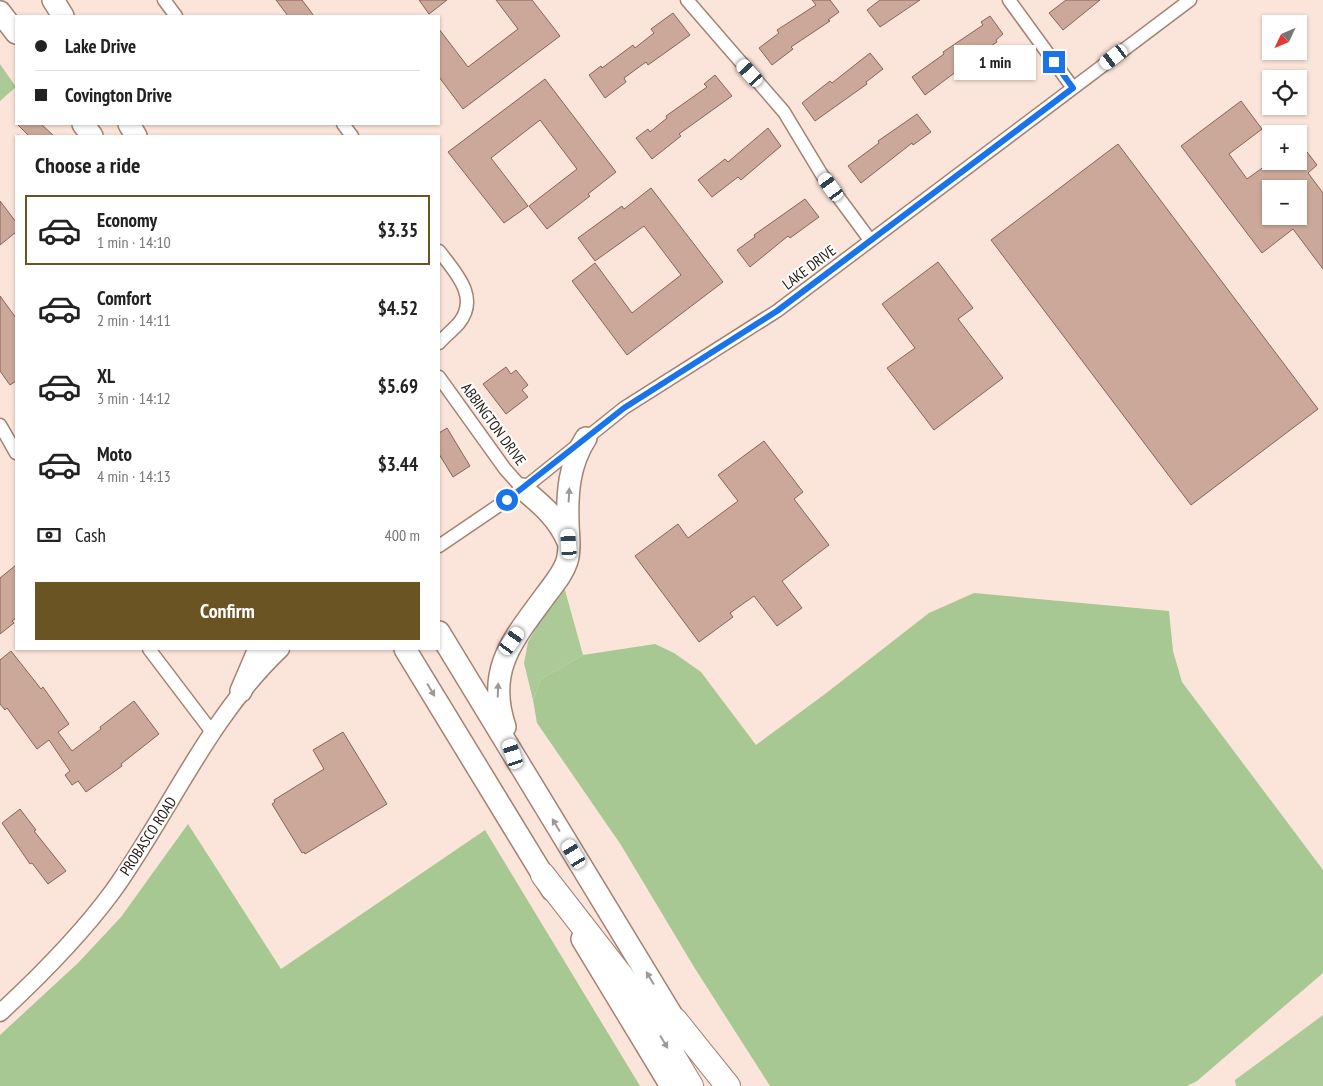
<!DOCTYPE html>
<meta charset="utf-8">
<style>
:root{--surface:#fff;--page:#f6f6f6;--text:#222;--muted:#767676;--line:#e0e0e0;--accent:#6a5423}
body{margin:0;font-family:"PT Sans Narrow",sans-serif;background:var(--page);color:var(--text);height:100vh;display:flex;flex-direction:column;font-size:19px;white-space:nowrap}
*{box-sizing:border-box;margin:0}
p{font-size:16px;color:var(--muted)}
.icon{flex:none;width:28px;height:28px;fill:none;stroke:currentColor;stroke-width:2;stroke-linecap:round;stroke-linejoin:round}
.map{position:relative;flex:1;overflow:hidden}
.panel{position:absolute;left:15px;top:135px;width:425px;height:515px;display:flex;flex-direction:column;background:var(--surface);border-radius:0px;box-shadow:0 1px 4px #0004}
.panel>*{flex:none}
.hud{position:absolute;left:15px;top:15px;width:425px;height:110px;border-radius:0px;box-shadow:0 1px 4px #0004;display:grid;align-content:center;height:110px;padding:0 20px;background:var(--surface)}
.needle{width:32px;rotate:226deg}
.tools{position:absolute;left:1262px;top:15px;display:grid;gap:10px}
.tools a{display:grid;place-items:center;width:45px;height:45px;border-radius:0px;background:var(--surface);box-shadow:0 1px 4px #0004;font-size:25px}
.end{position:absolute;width:22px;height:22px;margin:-11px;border:6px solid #1a73e8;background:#fff;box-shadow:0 0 0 2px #fff}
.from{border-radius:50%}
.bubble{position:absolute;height:35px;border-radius:0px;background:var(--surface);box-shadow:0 1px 4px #0004;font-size:16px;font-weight:700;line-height:35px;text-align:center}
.car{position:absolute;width:15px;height:30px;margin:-15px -8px;border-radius:6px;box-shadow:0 0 4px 1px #0007;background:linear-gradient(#fff 24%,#345 0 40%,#fff 0 76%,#345 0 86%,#fff 0)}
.hud b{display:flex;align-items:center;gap:18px;height:48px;font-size:19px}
.hud b+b{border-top:1px solid var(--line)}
.hud i{width:12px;height:12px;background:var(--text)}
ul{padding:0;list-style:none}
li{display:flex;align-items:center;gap:15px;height:70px;margin:0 10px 8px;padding:0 10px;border:2px solid transparent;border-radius:0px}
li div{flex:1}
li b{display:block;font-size:19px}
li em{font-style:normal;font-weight:700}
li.on{border-color:var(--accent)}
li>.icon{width:45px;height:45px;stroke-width:1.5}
h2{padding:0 20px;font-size:22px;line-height:60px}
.pay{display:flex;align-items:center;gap:12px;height:55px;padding:0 20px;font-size:19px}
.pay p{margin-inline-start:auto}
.cta{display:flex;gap:10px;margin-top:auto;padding:10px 20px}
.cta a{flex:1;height:58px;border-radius:0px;background:var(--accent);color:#fff;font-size:20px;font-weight:700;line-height:58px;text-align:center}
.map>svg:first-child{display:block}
</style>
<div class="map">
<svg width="1323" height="1086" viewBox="0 0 1323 1086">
<rect width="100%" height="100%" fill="#fbe5da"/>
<path fill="#abca97" d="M0,64L16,87L0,101Z
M563,583L583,655L541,679L533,700L524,663L528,642Z
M1323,1015V1086H1236L1235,1080Z"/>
<path fill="#a7c892" d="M974,593L1169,611L1173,651L1182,682L1323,870V973L1197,1081L1187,1086H770L694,967L621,845L537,723L533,700L541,679L583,655L655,644L674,653L701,672L756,745L825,694L929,613Z
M188,824L281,969L485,830L640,1086H0V1035L78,963L121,917Z"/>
<path fill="#cca89a" stroke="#856558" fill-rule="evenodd" d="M276,0H302L314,16H288Z
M419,0H447L429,14Z
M496,0H532L560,36L463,109L439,77V29L468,67L518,29Z
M812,0H830L839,12L828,20L830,21L791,47L793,49L772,65L759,48L779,33L777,30L816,5Z
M880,0H920L880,27L867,10Z
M1066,0H1100L1063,30L1049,13Z
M673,13L690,35L648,65L646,62L624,78L626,82L605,98L589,75L601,66L602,68L633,45L635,48L654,33L651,29Z
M990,16L1003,34L996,40L997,42L956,69L957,71L925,95L912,77L944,54L943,52L983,25L981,22Z
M870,53L883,69L866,82L867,84L815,121L802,103L830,81L832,83Z
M715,75L732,96L679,134L681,136L652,159L636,138L648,129L650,132L667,118L666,116L707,87L704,84Z
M545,79L616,172L588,194L590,196L547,229L529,206L577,169L540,120L491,158L528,206L504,223L448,152Z
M1241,101L1262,129L1229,154L1247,179L1272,161H1276L1283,170L1295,161H1299V158L1307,152L1317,165L1308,173L1323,193V269L1293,229L1262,253L1181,146ZM1271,189H1299V216H1271Z
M917,114L931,132L913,145L912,143L861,183L848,166L879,143L878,141Z
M17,124H41L54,136H29Z
M768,128L781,146L741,180L738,177L712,197L698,180L725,159L728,162Z
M1118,144L1318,409L1191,505L991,240Z
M651,188L723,282L627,355L572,281L595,263L632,313L681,275L644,226L595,261L578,238L622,206L624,209Z
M805,199L819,217L790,238L788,236L750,267L737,250L755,237L754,235Z
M0,201L16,222V232L0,245Z
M938,262L973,308L958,319L1003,378L934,430L887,368L915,348L882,304Z
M0,296L16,318V381L10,385L0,371Z
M506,367L511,374L516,370L528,385L522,390L528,397L506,414L483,384Z
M447,428L470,466L453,477L439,454V433Z
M764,441L803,492L794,499L829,545L782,581L802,608L777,626L754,596L730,613L733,617L699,642L635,556L678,524L688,538L738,501L718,475Z
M16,565V618L12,621L14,623L0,634V578Z
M11,651L41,689L43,687L69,724L58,732L72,751L101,729L100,727L134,701L159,734L121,764L122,766L86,792L78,781L72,785L65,775L70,771L49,740L37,749L7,708L5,710L0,704V660Z
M343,732L387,804L305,854L304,852L302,853L272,804L275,802L274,800L324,769L313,750Z
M20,809L36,830L34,831L66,871L48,884L32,863L30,864L2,823Z"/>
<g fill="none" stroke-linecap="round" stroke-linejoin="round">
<defs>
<path id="minor" d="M164,0L176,16
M687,0L784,112L822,175L870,240
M1009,0L1073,88
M343,124L352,136
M439,251C455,272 480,297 459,323C453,330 445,336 439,343
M439,377L505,469L523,489
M0,425L16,453
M439,546L523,489L624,408L777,311L1190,0
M149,649L212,732"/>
<path id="tertiary" d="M0,1013C41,975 80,936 113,891C170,811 209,717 281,649"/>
<path id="trunk" d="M53,0L63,16
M0,12L16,33
M83,124L92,136
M129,124L136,136
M523,489C541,504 559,519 568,542
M439,632L684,1035
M405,649L552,890
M241,691L259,649
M505,727C486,670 512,641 545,596C553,585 563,574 567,561C571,548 568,535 568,522C567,493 569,464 586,438
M582,939L671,1086"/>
<path id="motorway" d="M543,875L637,996L691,1086
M675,1020L728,1086"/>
</defs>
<use href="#minor" stroke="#a38272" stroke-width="15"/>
<use href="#tertiary" stroke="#a38272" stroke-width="19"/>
<use href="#trunk" stroke="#a38272" stroke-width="24"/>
<use href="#motorway" stroke="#a38272" stroke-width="26"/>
<use href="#minor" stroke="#fff" stroke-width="12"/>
<use href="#tertiary" stroke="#fff" stroke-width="16"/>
<use href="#trunk" stroke="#fff" stroke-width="21"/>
<use href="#motorway" stroke="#fff" stroke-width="24"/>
</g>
<defs><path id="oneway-solid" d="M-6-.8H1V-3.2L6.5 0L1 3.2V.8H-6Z" transform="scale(1.25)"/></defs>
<g fill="#9d9894">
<use href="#oneway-solid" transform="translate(569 495) rotate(-87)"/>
<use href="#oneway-solid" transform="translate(431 690) rotate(59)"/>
<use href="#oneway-solid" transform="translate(498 690) rotate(-88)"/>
<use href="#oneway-solid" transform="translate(556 825) rotate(-121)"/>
<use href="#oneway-solid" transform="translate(650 978) rotate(-121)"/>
<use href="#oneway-solid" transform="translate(664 1042) rotate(59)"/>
</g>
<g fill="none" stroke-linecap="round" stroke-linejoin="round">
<path stroke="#1a73e8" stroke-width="6" d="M507,500L624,408L777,311L1073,88L1054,62"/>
</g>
<g text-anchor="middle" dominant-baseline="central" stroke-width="4" stroke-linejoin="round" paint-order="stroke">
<g font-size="15" fill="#251912" stroke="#fff">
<text transform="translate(809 267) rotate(-37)">LAKE DRIVE</text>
<text transform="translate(494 424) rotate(54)">ABBINGTON DRIVE</text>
<text transform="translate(148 836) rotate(-57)">PROBASCO ROAD</text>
</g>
</g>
</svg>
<div class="tools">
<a><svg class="needle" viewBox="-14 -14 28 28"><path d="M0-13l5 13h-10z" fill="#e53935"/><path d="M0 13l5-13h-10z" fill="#767676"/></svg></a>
<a><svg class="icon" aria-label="locate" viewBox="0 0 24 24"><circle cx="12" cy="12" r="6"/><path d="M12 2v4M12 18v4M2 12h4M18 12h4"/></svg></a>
<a>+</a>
<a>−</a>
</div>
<i class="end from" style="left:507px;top:500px"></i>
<i class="end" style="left:1054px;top:62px"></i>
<div class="bubble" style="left:954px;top:45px;width:82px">1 min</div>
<i class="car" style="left:1114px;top:57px;rotate:233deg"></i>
<i class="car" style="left:750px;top:73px;rotate:318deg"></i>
<i class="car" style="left:831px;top:187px;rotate:324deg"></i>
<i class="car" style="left:569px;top:544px;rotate:356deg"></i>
<i class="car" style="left:512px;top:641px;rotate:36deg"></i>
<i class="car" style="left:513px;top:754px;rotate:342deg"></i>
<i class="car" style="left:574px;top:854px;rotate:329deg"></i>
<div class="hud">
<b><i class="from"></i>Lake Drive</b>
<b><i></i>Covington Drive</b>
</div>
<section class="panel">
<h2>Choose a ride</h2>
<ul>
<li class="on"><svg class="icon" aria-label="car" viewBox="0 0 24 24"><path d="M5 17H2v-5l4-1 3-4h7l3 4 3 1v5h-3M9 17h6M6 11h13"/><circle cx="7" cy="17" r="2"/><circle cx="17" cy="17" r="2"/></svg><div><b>Economy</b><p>1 min · 14:10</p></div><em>$3.35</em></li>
<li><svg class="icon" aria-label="car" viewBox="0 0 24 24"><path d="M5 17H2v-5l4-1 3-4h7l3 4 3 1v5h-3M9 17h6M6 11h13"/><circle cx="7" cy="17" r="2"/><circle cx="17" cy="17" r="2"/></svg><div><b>Comfort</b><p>2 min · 14:11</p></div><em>$4.52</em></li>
<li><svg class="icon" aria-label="car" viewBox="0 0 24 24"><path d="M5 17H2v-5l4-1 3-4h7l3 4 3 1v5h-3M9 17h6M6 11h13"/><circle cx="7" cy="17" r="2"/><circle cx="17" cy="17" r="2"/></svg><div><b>XL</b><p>3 min · 14:12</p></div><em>$5.69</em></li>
<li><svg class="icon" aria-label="car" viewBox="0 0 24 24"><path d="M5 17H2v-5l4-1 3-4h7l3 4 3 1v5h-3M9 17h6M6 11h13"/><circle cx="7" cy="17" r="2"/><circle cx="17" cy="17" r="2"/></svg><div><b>Moto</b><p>4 min · 14:13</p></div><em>$3.44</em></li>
</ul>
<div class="pay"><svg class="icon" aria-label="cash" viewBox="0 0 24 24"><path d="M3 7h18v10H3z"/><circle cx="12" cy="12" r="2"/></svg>Cash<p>400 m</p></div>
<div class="cta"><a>Confirm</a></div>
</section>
</div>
